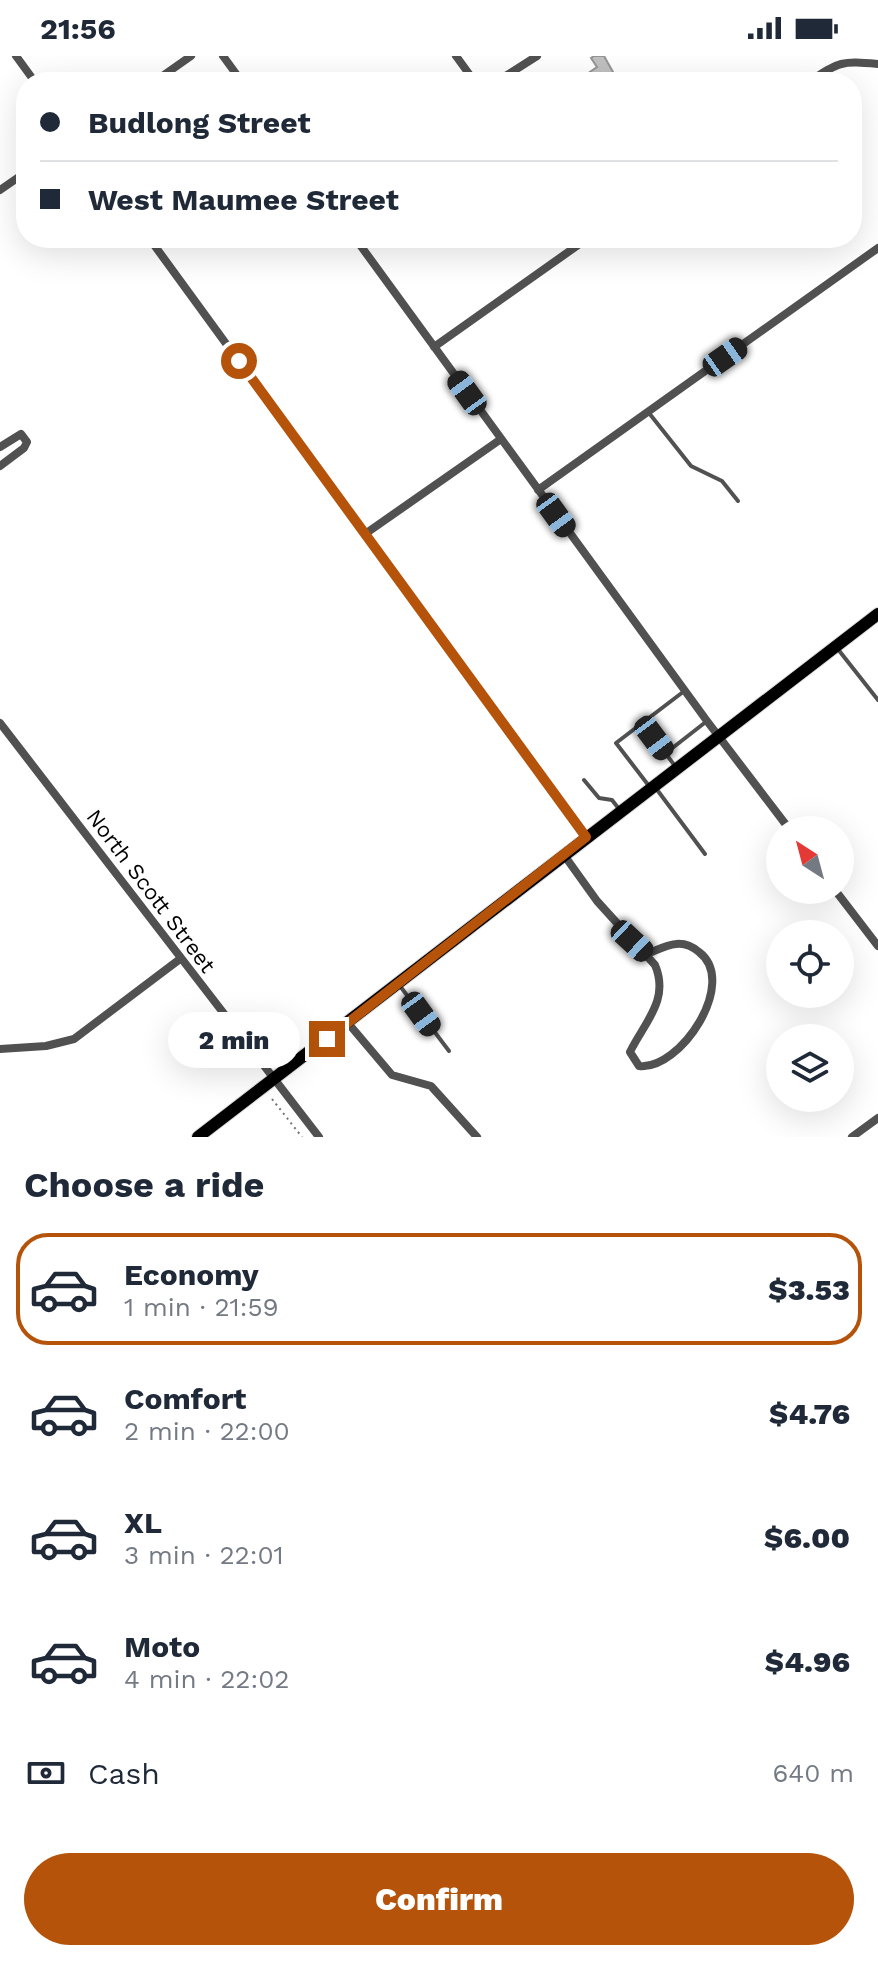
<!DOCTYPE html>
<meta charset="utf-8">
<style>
:root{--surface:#fff;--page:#f2f2f3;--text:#1f2937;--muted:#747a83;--line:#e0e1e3;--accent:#b45309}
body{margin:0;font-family:"Work Sans",sans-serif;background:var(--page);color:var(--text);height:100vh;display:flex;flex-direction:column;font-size:30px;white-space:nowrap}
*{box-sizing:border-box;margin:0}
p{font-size:26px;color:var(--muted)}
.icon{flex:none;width:44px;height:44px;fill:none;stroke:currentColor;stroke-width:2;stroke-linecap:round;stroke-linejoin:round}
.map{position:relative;height:1081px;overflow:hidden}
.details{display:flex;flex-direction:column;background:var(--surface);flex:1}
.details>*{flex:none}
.guide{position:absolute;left:16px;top:16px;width:846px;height:176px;border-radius:32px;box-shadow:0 8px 32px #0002;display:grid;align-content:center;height:176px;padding:0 24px;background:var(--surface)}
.needle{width:52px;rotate:324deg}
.buttons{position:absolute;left:766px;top:760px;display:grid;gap:16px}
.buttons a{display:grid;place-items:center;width:88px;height:88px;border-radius:50%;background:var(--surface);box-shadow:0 8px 32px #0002;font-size:40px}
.end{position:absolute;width:36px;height:36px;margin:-18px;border:10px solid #b45309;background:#fff;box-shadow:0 0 0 4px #fff}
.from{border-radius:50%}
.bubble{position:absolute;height:56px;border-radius:28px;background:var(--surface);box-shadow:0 8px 32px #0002;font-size:26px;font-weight:800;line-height:56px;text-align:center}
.car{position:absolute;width:24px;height:48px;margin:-24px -12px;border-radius:10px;box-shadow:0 0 6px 2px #0007;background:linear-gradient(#222 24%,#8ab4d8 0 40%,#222 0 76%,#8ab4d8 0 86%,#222 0)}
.guide b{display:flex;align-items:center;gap:28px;height:76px;font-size:30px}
.guide b+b{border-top:2px solid var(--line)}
.guide i{width:20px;height:20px;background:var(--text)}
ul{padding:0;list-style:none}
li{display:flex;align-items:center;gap:24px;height:112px;margin:0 16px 12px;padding:0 8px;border:4px solid transparent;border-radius:32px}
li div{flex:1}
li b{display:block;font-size:30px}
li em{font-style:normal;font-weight:800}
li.current{border-color:var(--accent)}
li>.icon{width:72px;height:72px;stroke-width:1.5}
h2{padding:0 24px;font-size:36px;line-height:96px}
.pay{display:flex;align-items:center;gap:20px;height:88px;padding:0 24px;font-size:30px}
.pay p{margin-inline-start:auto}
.primary-button{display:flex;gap:16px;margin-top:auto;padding:16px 24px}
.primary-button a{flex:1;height:92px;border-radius:48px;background:var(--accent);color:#fff;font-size:32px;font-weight:800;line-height:92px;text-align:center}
.status{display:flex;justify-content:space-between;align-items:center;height:56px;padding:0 40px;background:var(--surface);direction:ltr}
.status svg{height:22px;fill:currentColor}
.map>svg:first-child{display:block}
</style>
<div class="status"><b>21:56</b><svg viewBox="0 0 49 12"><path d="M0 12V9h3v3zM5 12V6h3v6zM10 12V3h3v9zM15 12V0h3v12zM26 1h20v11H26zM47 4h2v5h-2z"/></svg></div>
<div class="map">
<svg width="878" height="1081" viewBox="0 0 878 1081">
<rect width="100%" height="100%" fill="#fff"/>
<path fill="#c0c0c0" stroke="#959595" stroke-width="2" d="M594,0H604L613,16L599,26H593L587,18L597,11L591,2Z"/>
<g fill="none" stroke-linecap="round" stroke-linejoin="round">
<defs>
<path id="primary" d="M198,1081L878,558"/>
</defs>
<use href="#primary" stroke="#dbdbdb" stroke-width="14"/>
<path stroke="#737373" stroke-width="2" stroke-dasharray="2 4" stroke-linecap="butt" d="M272,1043L302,1081"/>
<path stroke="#515151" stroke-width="4" d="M649,357L691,410L722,425L738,445
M837,592L878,644
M642,666L675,710
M666,697L707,665
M584,724L599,742L612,744L619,753
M649,730L616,687L683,636
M655,731L705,798
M400,930L449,995"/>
<path stroke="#515151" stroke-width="8" d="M16,0L35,26
M223,0L242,26
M456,0L472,22L478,26
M154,26L191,0
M496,26L537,0
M809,26C839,5 842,5 878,8
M0,134L26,116
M149,182L586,781
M355,182L707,665L790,774
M434,291L588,182
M0,391L21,378L27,386L24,392L0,410
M538,434L878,192
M365,478L501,383
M0,667L319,1081
M564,799L597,845L655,909C670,944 644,967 630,996L639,1010C680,1015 739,926 699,896C693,891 684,887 676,888C666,889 655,895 646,898
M835,834L878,890
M348,967L392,1019L431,1030L477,1081
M0,993L46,990L74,983L180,903
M852,1081L878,1062"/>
<use href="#primary" stroke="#000" stroke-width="12"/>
</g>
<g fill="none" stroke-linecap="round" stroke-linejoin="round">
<path stroke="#b45309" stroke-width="10" d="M239,305L586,781L327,983"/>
</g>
<g text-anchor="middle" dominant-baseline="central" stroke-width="6" stroke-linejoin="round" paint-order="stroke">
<g font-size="22" fill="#000" stroke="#fff">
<text transform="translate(151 835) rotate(53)">North Scott Street</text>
</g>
</g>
</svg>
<div class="buttons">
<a><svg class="needle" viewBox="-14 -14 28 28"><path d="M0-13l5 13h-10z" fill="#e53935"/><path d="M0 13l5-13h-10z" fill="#747a83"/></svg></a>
<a><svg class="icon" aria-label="locate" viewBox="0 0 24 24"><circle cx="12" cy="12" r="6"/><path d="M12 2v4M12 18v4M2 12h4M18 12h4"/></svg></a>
<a><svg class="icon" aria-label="layers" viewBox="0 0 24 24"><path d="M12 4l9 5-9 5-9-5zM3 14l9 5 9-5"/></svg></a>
</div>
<i class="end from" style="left:239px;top:305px"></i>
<i class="end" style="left:327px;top:983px"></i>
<div class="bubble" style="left:168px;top:956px;width:132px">2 min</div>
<i class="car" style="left:725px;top:301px;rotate:55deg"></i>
<i class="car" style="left:467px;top:337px;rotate:324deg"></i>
<i class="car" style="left:556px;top:459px;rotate:144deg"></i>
<i class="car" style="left:654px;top:682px;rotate:143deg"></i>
<i class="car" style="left:632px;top:885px;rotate:133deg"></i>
<i class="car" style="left:421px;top:958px;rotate:144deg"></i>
<div class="guide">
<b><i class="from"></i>Budlong Street</b>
<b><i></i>West Maumee Street</b>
</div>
</div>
<section class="details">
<h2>Choose a ride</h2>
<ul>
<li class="current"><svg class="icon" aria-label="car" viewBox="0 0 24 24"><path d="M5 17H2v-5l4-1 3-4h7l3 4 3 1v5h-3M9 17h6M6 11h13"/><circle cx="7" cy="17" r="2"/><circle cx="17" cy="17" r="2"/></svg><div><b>Economy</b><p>1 min · 21:59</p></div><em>$3.53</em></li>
<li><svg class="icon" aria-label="car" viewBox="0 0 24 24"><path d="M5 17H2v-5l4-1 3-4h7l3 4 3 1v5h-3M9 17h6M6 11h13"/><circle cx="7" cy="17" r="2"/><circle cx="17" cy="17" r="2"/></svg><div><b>Comfort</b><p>2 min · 22:00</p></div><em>$4.76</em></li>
<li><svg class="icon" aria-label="car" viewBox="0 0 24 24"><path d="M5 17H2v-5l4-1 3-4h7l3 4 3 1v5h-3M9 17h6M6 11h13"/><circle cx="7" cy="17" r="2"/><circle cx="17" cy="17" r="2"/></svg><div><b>XL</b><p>3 min · 22:01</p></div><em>$6.00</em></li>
<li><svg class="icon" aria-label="car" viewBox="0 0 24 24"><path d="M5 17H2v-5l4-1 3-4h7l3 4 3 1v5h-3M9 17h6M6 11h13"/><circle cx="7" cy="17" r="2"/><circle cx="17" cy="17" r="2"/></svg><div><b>Moto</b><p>4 min · 22:02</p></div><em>$4.96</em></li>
</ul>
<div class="pay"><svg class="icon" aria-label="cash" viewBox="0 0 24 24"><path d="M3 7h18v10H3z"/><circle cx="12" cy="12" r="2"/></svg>Cash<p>640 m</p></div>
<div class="primary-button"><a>Confirm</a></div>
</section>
